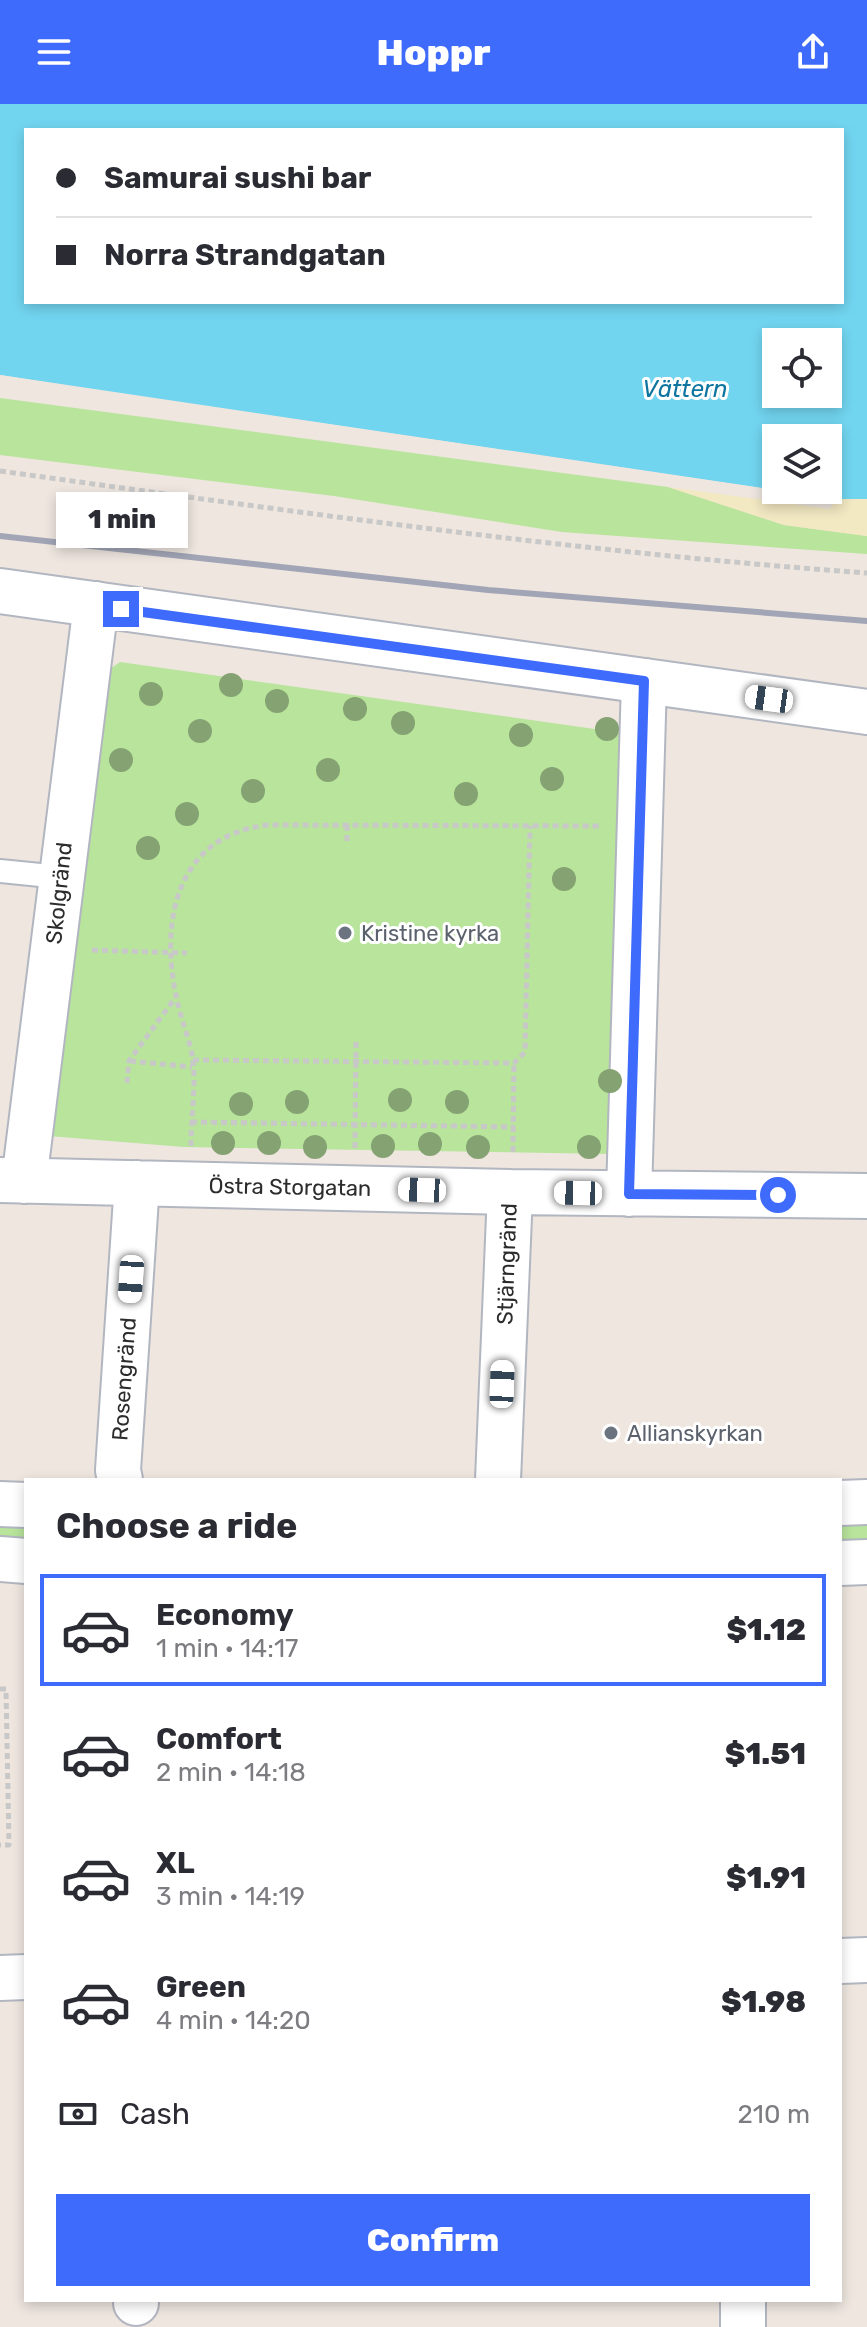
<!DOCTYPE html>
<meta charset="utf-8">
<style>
:root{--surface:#fff;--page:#f2f2f3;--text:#2b2b33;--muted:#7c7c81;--line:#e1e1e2;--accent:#3e6bfb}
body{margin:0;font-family:Rubik,sans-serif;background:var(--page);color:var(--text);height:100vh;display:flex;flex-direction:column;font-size:30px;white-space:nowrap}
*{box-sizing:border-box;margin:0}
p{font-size:26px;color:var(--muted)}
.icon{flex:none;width:44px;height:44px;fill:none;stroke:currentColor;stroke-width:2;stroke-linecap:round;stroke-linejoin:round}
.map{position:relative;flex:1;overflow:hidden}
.details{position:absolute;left:24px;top:1374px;width:818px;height:824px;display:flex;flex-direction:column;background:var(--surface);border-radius:0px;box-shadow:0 4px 12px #0003}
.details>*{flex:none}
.guide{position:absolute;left:24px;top:24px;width:820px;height:176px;border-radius:0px;box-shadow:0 4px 12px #0003;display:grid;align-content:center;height:176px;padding:0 32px;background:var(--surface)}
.tools{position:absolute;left:762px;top:224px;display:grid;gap:16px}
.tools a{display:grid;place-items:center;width:80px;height:80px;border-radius:0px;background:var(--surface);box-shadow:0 4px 12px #0003;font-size:40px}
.end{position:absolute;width:36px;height:36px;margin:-18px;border:10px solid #3e6bfb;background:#fff;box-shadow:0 0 0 4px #fff}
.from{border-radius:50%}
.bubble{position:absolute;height:56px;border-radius:0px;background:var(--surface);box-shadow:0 4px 12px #0003;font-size:26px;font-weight:800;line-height:56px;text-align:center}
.car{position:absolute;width:24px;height:48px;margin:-24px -12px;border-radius:10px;box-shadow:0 0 6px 2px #0007;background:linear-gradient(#fff 24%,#345 0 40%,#fff 0 76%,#345 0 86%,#fff 0)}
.guide b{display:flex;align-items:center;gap:28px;height:76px;font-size:30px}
.guide b+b{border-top:2px solid var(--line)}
.guide i{width:20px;height:20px;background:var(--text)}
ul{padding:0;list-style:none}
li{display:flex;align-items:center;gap:24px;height:112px;margin:0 16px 12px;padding:0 16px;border:4px solid transparent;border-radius:0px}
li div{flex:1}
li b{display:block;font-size:30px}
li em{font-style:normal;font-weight:800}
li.selected{border-color:var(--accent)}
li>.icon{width:72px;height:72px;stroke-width:1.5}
h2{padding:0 32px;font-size:36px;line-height:96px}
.pay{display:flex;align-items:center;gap:20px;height:88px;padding:0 32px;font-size:30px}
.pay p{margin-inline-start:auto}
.action{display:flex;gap:16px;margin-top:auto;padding:16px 32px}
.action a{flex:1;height:92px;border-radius:0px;background:var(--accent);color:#fff;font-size:32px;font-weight:800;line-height:92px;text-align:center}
header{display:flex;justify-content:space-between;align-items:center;height:104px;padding:0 32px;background:var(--accent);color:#fff;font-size:36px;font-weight:800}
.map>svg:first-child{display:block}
</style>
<header><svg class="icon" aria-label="menu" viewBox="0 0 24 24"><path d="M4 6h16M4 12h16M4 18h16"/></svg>Hoppr<svg class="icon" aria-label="share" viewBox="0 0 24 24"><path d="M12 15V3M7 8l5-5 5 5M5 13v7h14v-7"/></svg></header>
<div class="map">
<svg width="867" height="2223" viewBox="0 0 867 2223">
<rect width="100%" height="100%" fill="#eee6df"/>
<path fill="#b8e49b" d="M0,294L668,383L784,421L867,432V450L562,428L334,392L0,351Z
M120,558L630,630L612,1050L184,1043L48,1032L90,579Z
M867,1398V1458L840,1459V1399Z
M0,1400L26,1401V1457L0,1455Z"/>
<path fill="#f2e8c2" d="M668,383L830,405L836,395H867V432L784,421Z"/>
<path fill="#72d5f0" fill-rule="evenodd" d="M0,0H867V395H836L0,271ZM26,26H842V198H26ZM776,238H828V290H776ZM776,334H828V386H776Z"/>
<path fill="#eee6df" d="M0,271L109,288L836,395L834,399L109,292L0,275Z"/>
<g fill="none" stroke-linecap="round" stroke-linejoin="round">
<defs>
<path id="lane" d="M0,767L60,773"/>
<path id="street" d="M0,1076L510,1088L867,1092
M24,1077L96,500
M629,1090L644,577
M120,1376L118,1366L137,1079
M498,1376L510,1088
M840,1399L867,1398
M0,1400L26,1401
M0,1455L26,1457
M840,1459L867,1458
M840,1857L867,1856
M0,1874L26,1873
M743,2196V2223
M136,2199V2196"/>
<path id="secondary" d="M0,487L867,608"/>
</defs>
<use href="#lane" stroke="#b2b6c0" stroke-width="26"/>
<use href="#street" stroke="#b2b6c0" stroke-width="48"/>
<use href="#secondary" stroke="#b2b6c0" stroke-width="48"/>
<path stroke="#c8c8c8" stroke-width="5" stroke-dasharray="6 4" stroke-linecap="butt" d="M0,367C289,407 576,448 867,469
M347,721V740
M92,846L187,849
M193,956L514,959L525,948L530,722
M130,957L192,963
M127,979L129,957L175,894
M191,1018L514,1023
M191,1042C191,1014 196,983 193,956C190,936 181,916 177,896C159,818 176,731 268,721L601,722
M355,1044L356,938
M513,1048L514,959
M0,1585H6L9,1741H0"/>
<use href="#lane" stroke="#fff" stroke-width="22"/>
<use href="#street" stroke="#fff" stroke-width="44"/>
<use href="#secondary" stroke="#fff" stroke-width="44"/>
<path stroke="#a1a5b6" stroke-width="6" d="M0,432L488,486L867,517"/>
</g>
<g fill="#85a273">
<circle cx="231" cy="581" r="12"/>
<circle cx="151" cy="590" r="12"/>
<circle cx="277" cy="597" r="12"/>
<circle cx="355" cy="605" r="12"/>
<circle cx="403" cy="619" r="12"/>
<circle cx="607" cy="625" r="12"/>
<circle cx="200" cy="627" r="12"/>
<circle cx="521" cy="631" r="12"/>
<circle cx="121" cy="656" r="12"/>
<circle cx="328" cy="666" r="12"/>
<circle cx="552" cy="675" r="12"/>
<circle cx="253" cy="687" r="12"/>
<circle cx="466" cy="690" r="12"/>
<circle cx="187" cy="710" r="12"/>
<circle cx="148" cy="744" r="12"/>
<circle cx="564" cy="775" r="12"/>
<circle cx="610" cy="977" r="12"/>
<circle cx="400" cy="996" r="12"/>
<circle cx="297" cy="998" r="12"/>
<circle cx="457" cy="998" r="12"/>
<circle cx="241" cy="1000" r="12"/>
<circle cx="223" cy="1039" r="12"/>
<circle cx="269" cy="1039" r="12"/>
<circle cx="430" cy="1040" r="12"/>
<circle cx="383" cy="1042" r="12"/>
<circle cx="315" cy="1043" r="12"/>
<circle cx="478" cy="1043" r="12"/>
<circle cx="589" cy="1043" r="12"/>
</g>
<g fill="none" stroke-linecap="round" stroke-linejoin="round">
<path stroke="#3e6bfb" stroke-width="10" d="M121,505L644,577L629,1090L778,1091"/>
</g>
<g fill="#6b7280" stroke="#fff" stroke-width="3">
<circle cx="345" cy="829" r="8"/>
<circle cx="611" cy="1329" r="8"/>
</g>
<g text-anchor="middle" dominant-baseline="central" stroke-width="6" stroke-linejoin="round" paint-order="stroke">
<g font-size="22" fill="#2c2c2c" stroke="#fff">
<text transform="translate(59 789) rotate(-84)">Skolgränd</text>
<text transform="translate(290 1083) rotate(1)">Östra Storgatan</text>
<text transform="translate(507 1160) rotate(-88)">Stjärngränd</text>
<text transform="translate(124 1275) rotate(-86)">Rosengränd</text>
</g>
<g font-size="22" fill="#5b616d" stroke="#fff" text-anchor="start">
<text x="361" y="829">Kristine kyrka</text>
<text x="627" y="1329">Allianskyrkan</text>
</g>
<g font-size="24" font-style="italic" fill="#0d75a0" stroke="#fff">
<text x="685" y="285">Vättern</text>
</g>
</g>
</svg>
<div class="tools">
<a><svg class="icon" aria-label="locate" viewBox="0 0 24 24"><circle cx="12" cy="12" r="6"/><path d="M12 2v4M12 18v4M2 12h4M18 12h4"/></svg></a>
<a><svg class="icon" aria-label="layers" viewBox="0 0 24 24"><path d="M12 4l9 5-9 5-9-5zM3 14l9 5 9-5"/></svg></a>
</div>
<i class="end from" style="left:778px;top:1091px"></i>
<i class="end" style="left:121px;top:505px"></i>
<div class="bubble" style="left:56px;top:388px;width:132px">1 min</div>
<i class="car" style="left:769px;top:595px;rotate:278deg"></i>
<i class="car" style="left:422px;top:1086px;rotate:272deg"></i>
<i class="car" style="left:578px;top:1089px;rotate:271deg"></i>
<i class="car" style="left:131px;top:1175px;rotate:184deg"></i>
<i class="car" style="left:502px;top:1280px;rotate:2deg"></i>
<div class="guide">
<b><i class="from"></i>Samurai sushi bar</b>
<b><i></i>Norra Strandgatan</b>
</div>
<section class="details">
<h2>Choose a ride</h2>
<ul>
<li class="selected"><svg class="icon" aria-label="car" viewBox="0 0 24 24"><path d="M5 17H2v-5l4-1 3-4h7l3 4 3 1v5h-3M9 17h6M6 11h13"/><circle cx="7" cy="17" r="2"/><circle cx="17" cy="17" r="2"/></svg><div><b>Economy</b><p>1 min · 14:17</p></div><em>$1.12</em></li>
<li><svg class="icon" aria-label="car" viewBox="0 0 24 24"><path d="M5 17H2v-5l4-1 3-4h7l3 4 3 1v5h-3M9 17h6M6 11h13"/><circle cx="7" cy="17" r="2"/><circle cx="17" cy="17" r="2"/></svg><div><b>Comfort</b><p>2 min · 14:18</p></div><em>$1.51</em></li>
<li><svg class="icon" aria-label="car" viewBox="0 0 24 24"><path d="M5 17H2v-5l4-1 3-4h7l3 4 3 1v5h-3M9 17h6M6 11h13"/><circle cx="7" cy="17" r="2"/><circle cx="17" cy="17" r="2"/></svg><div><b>XL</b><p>3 min · 14:19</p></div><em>$1.91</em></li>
<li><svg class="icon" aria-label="car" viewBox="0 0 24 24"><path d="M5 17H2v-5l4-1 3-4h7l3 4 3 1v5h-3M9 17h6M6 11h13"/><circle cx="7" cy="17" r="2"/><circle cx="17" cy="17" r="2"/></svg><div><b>Green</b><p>4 min · 14:20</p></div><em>$1.98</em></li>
</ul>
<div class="pay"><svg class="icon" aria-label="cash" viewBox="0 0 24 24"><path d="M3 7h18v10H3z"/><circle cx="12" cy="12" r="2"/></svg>Cash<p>210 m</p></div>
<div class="action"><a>Confirm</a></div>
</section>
</div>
